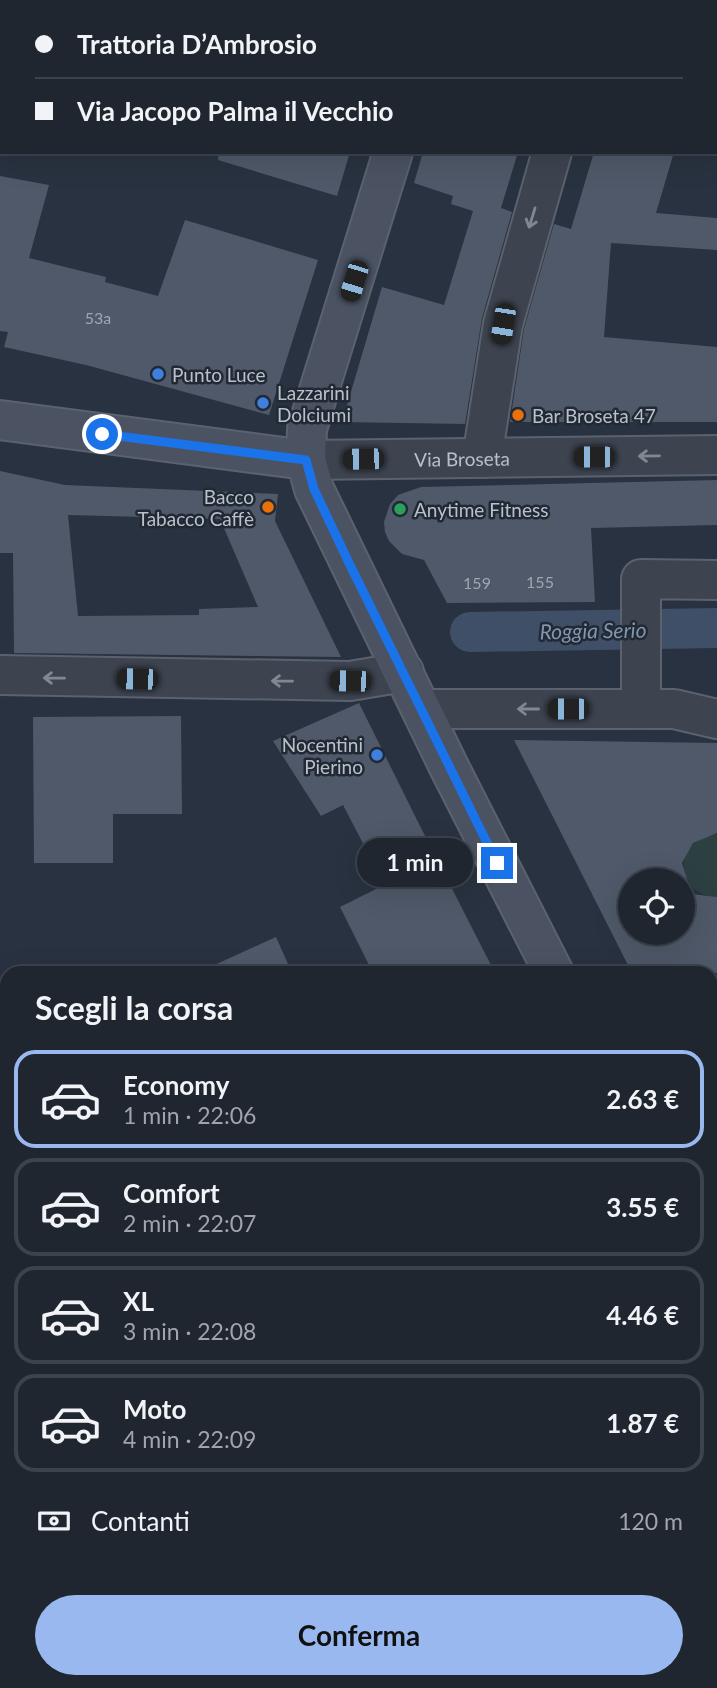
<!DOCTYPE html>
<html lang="it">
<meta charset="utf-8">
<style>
:root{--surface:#1f2630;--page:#272e38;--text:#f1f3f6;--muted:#a1a5ab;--line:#3c434c;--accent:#99b8f0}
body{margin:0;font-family:Lato,sans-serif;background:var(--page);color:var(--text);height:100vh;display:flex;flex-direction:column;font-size:26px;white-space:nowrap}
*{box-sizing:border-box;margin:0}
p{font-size:23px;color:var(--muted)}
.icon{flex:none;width:38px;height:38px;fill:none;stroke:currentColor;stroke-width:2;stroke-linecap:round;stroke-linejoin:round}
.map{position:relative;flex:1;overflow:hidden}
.side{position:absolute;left:0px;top:966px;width:718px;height:723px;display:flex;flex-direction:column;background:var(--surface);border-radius:21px 21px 0 0;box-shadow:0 7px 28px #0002,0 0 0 2px var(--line)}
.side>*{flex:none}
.guide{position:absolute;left:0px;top:0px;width:718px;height:154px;box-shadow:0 7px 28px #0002,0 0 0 2px var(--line);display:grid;align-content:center;height:154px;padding:0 35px;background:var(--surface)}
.fabs{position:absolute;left:618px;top:868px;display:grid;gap:14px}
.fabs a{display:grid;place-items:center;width:77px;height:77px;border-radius:50%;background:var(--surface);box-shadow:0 7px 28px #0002,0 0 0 2px var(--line);font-size:35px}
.end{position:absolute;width:32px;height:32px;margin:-16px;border:9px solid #1a73e8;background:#fff;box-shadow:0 0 0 4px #fff}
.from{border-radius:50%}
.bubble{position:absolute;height:49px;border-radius:24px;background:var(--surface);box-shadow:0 7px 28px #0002,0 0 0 2px var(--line);font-size:23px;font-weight:700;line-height:49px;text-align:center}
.car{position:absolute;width:21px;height:42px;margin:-21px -10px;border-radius:9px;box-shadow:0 0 5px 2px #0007;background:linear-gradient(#222 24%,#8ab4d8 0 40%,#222 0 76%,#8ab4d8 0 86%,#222 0)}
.guide b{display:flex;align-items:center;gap:24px;height:66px;font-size:26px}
.guide b+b{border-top:2px solid var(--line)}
.guide i{width:18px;height:18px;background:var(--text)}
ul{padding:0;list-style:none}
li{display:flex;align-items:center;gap:21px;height:98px;margin:0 14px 10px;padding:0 21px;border:4px solid var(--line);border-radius:21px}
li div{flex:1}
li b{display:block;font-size:26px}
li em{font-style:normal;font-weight:700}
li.selected{border-color:var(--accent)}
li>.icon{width:63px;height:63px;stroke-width:1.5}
h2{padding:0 35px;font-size:32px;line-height:84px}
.pay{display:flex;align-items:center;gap:18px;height:77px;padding:0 35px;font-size:26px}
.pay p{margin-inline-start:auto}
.primary-button{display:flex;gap:14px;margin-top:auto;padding:14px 35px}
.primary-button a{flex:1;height:80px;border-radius:42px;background:var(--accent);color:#111;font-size:28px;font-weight:700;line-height:80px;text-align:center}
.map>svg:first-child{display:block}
</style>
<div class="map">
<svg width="717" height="1688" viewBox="0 0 717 1688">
<rect width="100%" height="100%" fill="#293240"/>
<path fill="#2c4042" d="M0,0H226L2,2V55Z
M717,834V897C695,896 685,883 684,862C688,844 699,836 717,834Z"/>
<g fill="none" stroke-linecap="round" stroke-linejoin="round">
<path stroke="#404f68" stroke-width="40" d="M470,632L717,628"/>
</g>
<path fill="#4f5969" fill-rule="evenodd" d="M219,152H350L337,196L218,160Z
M423,152H518L501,208L512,212L482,318L465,424L342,422L382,287L444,305L473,211L451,204L453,196L414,183Z
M594,152H674L656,213L717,218V250L611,243L604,337L717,347V422H510L524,329L554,224L571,229Z
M0,176L49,185L29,258L106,277L105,282L158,296L185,220L318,260L269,415L86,365L4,347L8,332L0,331Z
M0,471L65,485L278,494L275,521L341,657L14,653L13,553H0ZM68,515L220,519L258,607L199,609V615L78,616Z
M717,480V525L591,528L595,602L447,603L424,560L402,554L389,541L385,532L384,522L390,504L398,495L421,487Z
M359,703L417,820L495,973H373L340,907L378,888L374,879L380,876L343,805L321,816L273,741Z
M181,716L182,814H113V863H34L33,717Z
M514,740L717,743V833L693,843L682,863L692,894L717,897V973H632ZM630,880H682V933H630Z
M276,937L292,973H197Z"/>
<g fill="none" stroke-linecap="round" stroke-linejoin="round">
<defs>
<g id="street">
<path d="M598,2V0"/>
<path d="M482,458L503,324L552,152"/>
<path id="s1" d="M306,460L717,455"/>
<path d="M0,675L350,681L404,672"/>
<path d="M422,709H674L717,719"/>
<path d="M641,709V579L717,580"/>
<path d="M0,1167H7"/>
<path d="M710,1425L717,1421"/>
<path d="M0,1676L7,1677"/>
<path d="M34,1682L69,1688"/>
<path d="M175,1682V1688"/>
<path d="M474,1682L477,1688"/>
<path d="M203,1688L213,1682"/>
</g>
<path id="secondary" d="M439,2V0
M393,152L307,429L306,460L314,489L449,767L554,973
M0,420L306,460
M710,1282L717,1295"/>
</defs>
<use href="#street" stroke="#5b626d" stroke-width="42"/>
<use href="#secondary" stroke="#5b626d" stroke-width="42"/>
<use href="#street" stroke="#3d4450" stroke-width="38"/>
<use href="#secondary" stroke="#4b5363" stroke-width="38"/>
</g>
<defs><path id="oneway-shaft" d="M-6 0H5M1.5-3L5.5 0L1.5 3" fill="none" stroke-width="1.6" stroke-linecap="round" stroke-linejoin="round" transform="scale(1.75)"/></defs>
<g stroke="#828893">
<use href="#oneway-shaft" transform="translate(532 218) rotate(107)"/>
<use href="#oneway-shaft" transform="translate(649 456) rotate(179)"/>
<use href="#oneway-shaft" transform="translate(54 678) rotate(-179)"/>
<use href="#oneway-shaft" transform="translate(282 681) rotate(-179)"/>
<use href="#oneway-shaft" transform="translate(528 709) rotate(180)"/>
</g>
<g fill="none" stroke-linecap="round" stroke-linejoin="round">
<path stroke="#1a73e8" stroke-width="9" d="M102,434L306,460L314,489L349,563L497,863"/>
</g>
<g fill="#3f7fe0" stroke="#212935" stroke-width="2.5">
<circle cx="158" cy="374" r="7"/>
<circle cx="263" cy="403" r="7"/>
<circle cx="377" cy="755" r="7"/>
</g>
<g fill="#e8710a" stroke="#212935" stroke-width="2.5">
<circle cx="518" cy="415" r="7"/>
<circle cx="268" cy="507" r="7"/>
</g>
<circle fill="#2e9e5b" stroke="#212935" stroke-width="2.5" cx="400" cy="509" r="7"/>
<g text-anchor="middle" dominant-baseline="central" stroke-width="5" stroke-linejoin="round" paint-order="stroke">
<g font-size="16" fill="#9fa6b2">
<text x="98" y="317">53a</text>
<text x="540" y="581">155</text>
<text x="477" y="582">159</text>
</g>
<g font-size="19" fill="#bac0ca" stroke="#212935" text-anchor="start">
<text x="172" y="374">Punto Luce</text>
<text x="277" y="392">Lazzarini<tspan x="277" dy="22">Dolciumi</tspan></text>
<text x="532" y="415">Bar Broseta 47</text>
<text x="254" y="496" text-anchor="end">Bacco<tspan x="254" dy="22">Tabacco Caffè</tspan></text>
<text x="414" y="509">Anytime Fitness</text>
<text x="363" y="744" text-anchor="end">Nocentini<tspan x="363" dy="22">Pierino</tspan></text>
</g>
<g font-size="19" fill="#bac0ca" stroke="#212935">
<text stroke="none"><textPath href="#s1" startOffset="156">Via Broseta</textPath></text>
</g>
<g font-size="21" font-style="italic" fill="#8495af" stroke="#212935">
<text transform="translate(593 630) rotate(-1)">Roggia Serio</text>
</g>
</g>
</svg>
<div class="fabs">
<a><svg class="icon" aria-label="locate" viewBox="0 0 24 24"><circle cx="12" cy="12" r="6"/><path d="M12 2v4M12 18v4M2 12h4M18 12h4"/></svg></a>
</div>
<i class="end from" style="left:102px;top:434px"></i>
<i class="end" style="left:497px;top:863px"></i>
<div class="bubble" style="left:357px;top:838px;width:116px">1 min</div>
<i class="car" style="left:354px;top:281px;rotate:197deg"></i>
<i class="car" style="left:503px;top:324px;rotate:189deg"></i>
<i class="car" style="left:594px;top:457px;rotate:270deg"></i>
<i class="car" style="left:363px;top:459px;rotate:269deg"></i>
<i class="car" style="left:137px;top:679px;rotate:271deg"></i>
<i class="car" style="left:350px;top:681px;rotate:271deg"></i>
<i class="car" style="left:568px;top:709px;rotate:270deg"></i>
<div class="guide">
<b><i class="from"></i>Trattoria D’Ambrosio</b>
<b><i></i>Via Jacopo Palma il Vecchio</b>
</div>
<section class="side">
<h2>Scegli la corsa</h2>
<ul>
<li class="selected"><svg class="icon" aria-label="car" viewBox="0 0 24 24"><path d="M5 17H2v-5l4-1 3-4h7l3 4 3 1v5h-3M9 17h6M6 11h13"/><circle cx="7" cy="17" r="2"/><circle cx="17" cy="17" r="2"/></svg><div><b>Economy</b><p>1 min · 22:06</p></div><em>2.63 €</em></li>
<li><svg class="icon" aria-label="car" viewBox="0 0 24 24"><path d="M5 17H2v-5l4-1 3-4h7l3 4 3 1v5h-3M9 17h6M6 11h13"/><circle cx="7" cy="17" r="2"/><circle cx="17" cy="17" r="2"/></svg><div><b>Comfort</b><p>2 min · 22:07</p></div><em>3.55 €</em></li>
<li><svg class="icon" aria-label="car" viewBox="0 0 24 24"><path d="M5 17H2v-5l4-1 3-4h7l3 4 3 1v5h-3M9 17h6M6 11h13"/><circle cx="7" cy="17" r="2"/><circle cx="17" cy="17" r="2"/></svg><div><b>XL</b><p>3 min · 22:08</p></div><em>4.46 €</em></li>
<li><svg class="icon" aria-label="car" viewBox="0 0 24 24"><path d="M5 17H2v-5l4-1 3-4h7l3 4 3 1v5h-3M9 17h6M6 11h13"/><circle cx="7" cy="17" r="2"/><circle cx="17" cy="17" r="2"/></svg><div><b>Moto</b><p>4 min · 22:09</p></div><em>1.87 €</em></li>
</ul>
<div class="pay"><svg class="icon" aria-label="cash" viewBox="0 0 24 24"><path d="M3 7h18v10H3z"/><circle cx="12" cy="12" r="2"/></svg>Contanti<p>120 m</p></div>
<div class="primary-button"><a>Conferma</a></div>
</section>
</div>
